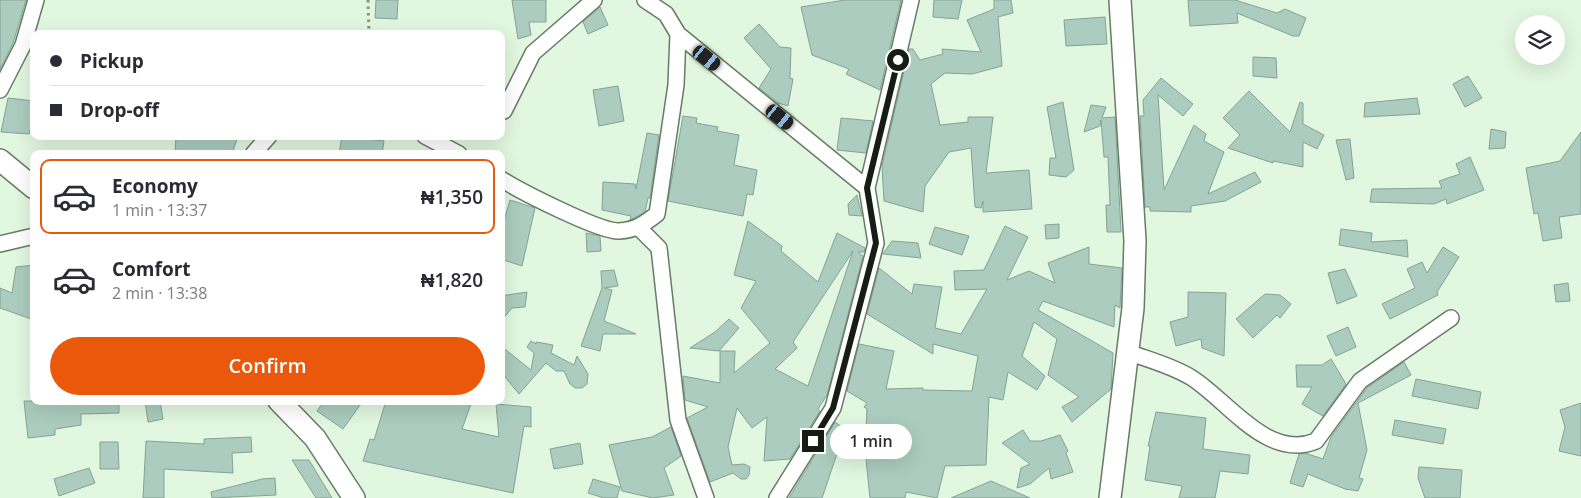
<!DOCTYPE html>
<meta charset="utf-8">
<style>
:root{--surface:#fff;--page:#f2f2f3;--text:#2b2b33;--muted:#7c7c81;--line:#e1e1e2;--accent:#ea580c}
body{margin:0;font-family:"Open Sans",sans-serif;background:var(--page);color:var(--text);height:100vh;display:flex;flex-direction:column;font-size:19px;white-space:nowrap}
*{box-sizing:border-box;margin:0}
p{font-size:16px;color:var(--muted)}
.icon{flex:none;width:28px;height:28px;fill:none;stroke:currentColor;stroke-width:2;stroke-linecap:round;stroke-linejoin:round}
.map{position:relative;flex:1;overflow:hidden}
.drawer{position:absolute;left:30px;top:150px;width:475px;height:255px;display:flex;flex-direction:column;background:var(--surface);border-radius:10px;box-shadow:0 5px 20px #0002}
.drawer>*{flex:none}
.guide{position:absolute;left:30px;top:30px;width:475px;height:110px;border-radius:10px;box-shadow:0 5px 20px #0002;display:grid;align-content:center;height:110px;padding:0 20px;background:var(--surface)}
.fabs{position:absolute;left:1515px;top:15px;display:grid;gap:10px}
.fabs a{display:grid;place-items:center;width:50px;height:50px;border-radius:50%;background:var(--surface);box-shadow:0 5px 20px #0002;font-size:25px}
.end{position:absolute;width:22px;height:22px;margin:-11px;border:6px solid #151d14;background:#fff;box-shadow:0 0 0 2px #fff}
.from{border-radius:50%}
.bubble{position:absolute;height:35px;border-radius:18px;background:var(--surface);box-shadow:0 5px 20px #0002;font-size:16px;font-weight:600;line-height:35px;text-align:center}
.car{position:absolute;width:15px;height:30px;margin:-15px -8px;border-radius:6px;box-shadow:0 0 4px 1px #0007;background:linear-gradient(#222 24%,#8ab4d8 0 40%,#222 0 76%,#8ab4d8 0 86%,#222 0)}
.guide b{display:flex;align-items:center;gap:18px;height:48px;font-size:19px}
.guide b+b{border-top:1px solid var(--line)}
.guide i{width:12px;height:12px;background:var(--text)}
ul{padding:9px 0 0;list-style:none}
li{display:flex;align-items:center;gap:15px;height:75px;margin:0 10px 8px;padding:0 10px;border:2px solid transparent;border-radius:10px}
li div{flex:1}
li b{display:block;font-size:19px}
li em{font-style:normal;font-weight:600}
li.current{border-color:var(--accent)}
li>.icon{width:45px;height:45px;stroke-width:1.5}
.cta{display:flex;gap:10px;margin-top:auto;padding:10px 20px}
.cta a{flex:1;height:58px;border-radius:30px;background:var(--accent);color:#fff;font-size:20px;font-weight:600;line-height:58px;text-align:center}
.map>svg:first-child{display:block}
</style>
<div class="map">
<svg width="1581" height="498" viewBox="0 0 1581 498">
<rect width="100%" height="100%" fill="#e1f7df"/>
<path fill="#abccbf" stroke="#83a396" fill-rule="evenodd" d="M0,0H26L13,43L0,69Z
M376,0H398L397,19L375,18Z
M512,0H546V22H529L531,35L518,39Z
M845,0H901L880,90L846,74L849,69L812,55L801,7Z
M934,0H962L958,19L933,17Z
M994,0H1011L1013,13L998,17L1002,66L972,74L945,73L931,84L940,125L968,122V117H993L986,173L1029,170L1032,209L983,212V201L981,208L975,207L971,148L949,152L925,186L923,212L884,201L882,166L909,49H913L920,60L943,54L942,49L981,52L967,20L994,9Z
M1188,0H1235L1277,13L1285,9L1306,18L1299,36H1293L1237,13L1238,23L1190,26Z
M600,7L608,25L588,34L583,22Z
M1105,17L1107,44L1066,46L1064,20Z
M759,24L780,47L791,48L790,78L793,79L788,106L778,103L759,88L771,69L744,38Z
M1253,57L1276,58L1277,78L1253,76Z
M1468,76L1482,98L1465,107L1453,84Z
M1161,78L1193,104L1183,116L1158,95L1164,190L1194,125L1206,134L1204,141L1224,152L1208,194L1255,172L1261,182L1225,201L1191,206V212L1150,211V207H1145L1140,116H1144L1143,100Z
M618,86L624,121L599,126L593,90Z
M1249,91L1290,132L1300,102L1303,103V124L1324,135L1317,149L1303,142V167L1273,161V163L1228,148L1240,135L1223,118Z
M8,98L34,101V131L30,130L29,134L1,132Z
M1417,98L1420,114L1364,117L1365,103Z
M1063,102L1074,170L1066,177L1049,175L1050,158H1056L1047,107Z
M1091,105L1106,107L1102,118L1115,117L1121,232H1107L1106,205H1110L1108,157H1104L1101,120L1100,126L1084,132Z
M683,116L697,118L696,123L718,127L717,131L739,135L734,165L757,170L753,195L747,194L743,216L668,201Z
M841,118L873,121L866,153L837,150Z
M1491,129L1506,132L1505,148L1489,149Z
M1581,132V214L1559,217L1562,238L1543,241L1538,213L1534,214L1526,168L1560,161Z
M647,133L659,135L650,198H648L645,212L630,220L631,216L602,210L603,182L635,184L636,189Z
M176,136H238L232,154H175Z
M342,136L384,141L382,154H339Z
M1350,139L1354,178L1346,180L1336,140Z
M1470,157L1484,190L1447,204L1446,199L1434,204L1370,202L1372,189L1442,188L1439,181L1460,174L1456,164Z
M857,195L862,216L849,215L848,204Z
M510,200L535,208L522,266L501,259V231Z
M748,221L782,246L781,251L818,282L837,233L865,248L864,252H858L863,256L827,395L818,409L820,411L790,459L764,461L767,417L752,428L737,408L728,447L732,465L744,464L750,467L749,475L746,479H741L733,473L710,482L687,418L708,407L685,400L683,376L720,383V351H735L734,373L770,343L741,308L756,281L734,275ZM853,251L808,386L775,369L797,348L793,342Z
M1059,224V238L1046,239L1045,225Z
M1005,226L1028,237L1007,280L1029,271L1055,283L1048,263L1089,247V264L1122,268L1120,308L1115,305L1114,327L1043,301L1038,310L1113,353L1111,389L1072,422L1062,407L1079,397L1048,375L1057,339L1034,322L1022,356L1045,376L1037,390L1008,372L1003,400L989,397L986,465L945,466L937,498L906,492L905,498H870L865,449L867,409L864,407L867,403L847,391L859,344L894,351L886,389L923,388V390L972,391L978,356L933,344V354L867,314L879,268L912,294L914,284L942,287L935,328L961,334L987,289L955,290L954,271L984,270Z
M935,227L969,236L962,255L929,244Z
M1341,229L1372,233L1371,242L1407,240L1408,257L1339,245Z
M586,233L600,236L601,251L587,252Z
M892,241L918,243L921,258L883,254Z
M1443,247L1459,257L1437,292L1438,295L1390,319L1382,304L1415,288L1407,269L1422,262L1427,273Z
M34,265V320L0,308V288L12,293L16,267Z
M1345,269L1357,296L1337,304L1328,273Z
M614,270L618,286L604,288L612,290L604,321L636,334H603L600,351L581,346L602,288L601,271Z
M1568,283L1570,301L1556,302L1554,285Z
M527,292L525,307L512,308L501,321V296Z
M1188,292L1226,293L1224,356L1202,348L1201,339L1176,346L1170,322L1188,317Z
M1265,294L1280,295L1291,304L1280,318L1277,315L1253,338L1236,319Z
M729,319L739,328L719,351L690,348L715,332Z
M1348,327L1356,347L1336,356L1327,336Z
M531,341L536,344V342L553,345L551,353L574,365L577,356L588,374L587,384L582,388H575L570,384L564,371H556L546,363L519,394L501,372V346L531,370L534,353L527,347Z
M1331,359L1346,384L1323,416L1302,404L1312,387H1297L1296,365H1322Z
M1404,362L1411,375L1358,403L1367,450L1359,478L1363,479L1358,491L1345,489L1308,474L1303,487L1290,483L1299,454L1305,453L1323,459L1331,437L1367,388Z
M1416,379L1481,392L1478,409L1412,396Z
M24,401H119V413L81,414V425L55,429V435L28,438Z
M145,401H160L163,419L148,422Z
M324,401H363L343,429L317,411Z
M386,401H472L462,429L499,437L496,404L531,407V427L524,426L513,493L363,461L370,439L374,440Z
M1581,403V456L1559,451L1565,427L1560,410Z
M1156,412L1206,418L1203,449L1250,455L1248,474L1220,471L1215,498H1179L1182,486L1145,480L1150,446H1148Z
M1395,420L1446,429L1443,444L1392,435Z
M835,422L854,436L845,448L840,445L822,498H789Z
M671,427L681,456L664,468L674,495L653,498L622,491L609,445L652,437Z
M1023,430L1030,441H1041L1060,435L1068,451L1066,453L1073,472L1051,479L1049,468L1030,484L1017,488L1021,468L1030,464L1002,443Z
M251,437L252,452L232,453L233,473L164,469V498H143L146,441L204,444V439Z
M100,442H118L119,469H100Z
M580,443L583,464L554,469L550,449Z
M292,460H309L332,498H316Z
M1419,467L1462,470L1460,498H1425L1418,478Z
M89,468L95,483L59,496L54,479Z
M275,478L276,495L212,498L211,492L262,479Z
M593,479L620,487L617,498H604L588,493Z
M991,481L1030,498H951Z"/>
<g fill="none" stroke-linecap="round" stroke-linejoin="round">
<defs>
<path id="street" d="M678,34L867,188
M0,90L23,45L36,0
M501,112L504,111L533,53L594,0
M425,136L459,154
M253,154L269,136
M501,179C520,191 600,232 619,231C636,230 644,224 657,214L676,85L678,34L666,14L645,0
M639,228L659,248L678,420L706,498
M0,244L34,236
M1128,352C1149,360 1173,366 1192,378C1228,401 1268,461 1316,441L1360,381L1451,318
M777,498L833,408L876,243L867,188L911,0"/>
<path id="secondary" d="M0,160L34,188
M279,401L315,438L354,498
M1110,498L1133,308L1135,241L1120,0"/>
</defs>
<use href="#street" stroke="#687b66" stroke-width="18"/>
<use href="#secondary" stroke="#687b66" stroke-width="24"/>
<path stroke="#849483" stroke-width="3" stroke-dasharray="2.5 4" stroke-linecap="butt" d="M368,0L369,34"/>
<use href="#street" stroke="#fff" stroke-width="15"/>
<use href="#secondary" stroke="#fff" stroke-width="21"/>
</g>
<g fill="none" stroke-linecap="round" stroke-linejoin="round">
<path stroke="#151d14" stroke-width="6" d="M813,441L833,408L876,243L867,188L898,60"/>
</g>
</svg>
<div class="fabs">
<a><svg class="icon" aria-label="layers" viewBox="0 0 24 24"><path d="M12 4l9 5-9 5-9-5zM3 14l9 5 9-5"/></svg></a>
</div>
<i class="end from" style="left:898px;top:60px"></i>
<i class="end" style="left:813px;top:441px"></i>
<div class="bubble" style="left:830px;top:424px;width:82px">1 min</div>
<i class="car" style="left:707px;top:58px;rotate:129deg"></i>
<i class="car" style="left:780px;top:117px;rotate:129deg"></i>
<div class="guide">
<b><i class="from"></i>Pickup</b>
<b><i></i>Drop-off</b>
</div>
<section class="drawer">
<ul>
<li class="current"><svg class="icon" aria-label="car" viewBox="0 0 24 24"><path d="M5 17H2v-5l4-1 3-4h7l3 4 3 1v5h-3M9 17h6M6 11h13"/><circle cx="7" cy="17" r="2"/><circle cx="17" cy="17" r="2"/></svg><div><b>Economy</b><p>1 min · 13:37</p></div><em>₦1,350</em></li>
<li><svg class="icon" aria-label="car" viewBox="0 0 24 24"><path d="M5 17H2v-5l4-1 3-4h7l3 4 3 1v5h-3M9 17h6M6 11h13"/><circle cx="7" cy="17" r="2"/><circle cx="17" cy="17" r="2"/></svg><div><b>Comfort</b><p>2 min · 13:38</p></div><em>₦1,820</em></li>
</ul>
<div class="cta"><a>Confirm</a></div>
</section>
</div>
